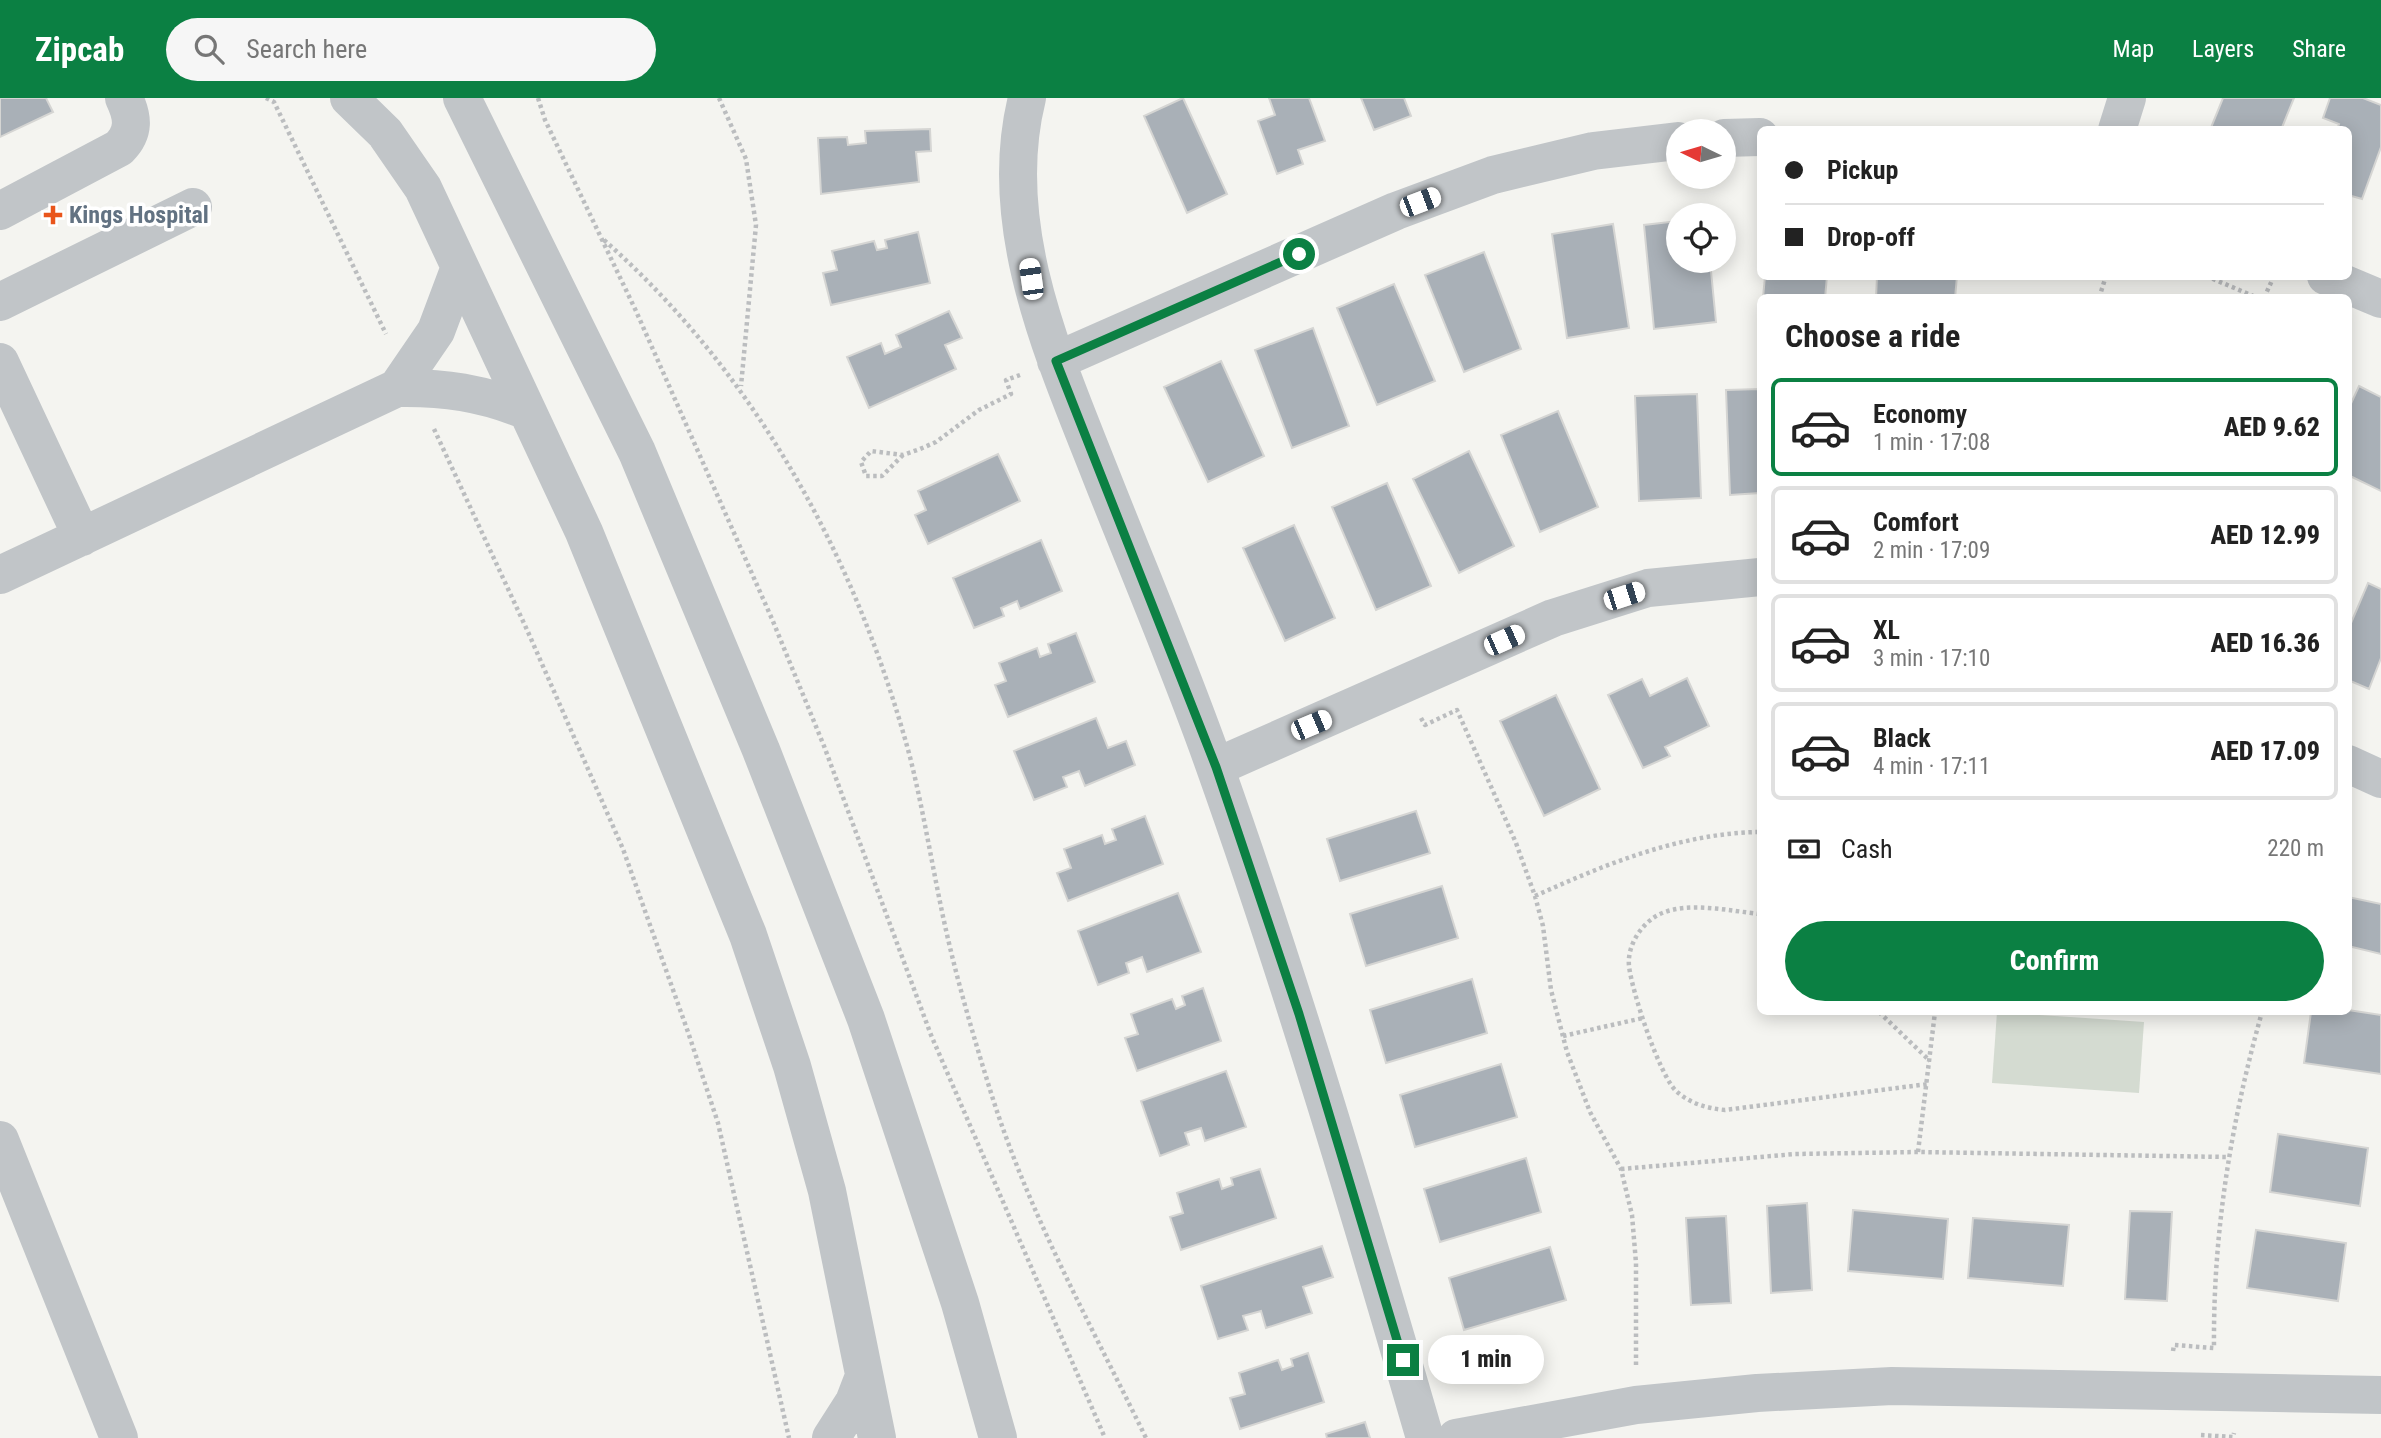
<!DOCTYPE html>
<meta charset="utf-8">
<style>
:root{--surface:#fff;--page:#f6f6f6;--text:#222;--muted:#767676;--line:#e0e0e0;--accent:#0b8043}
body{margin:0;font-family:"Roboto Condensed",sans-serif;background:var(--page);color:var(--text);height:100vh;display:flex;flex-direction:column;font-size:26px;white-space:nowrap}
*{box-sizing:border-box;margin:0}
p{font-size:23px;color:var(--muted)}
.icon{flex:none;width:38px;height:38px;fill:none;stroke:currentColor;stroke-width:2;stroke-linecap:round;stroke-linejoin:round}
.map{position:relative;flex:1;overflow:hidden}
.sheet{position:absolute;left:1757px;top:196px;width:595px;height:721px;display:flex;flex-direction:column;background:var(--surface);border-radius:10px;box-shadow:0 4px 18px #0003}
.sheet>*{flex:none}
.top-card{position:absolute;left:1757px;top:28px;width:595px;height:154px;border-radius:10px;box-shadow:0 4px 18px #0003;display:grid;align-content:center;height:154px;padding:0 28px;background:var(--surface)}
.needle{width:46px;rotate:275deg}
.controls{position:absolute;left:1666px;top:21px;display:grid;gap:14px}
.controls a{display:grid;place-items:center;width:70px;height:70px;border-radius:50%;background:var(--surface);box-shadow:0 4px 18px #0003;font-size:35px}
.end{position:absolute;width:32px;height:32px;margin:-16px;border:9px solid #0b8043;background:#fff;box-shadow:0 0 0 4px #fff}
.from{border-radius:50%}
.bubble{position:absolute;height:49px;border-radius:24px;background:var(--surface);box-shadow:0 4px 18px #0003;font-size:23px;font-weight:800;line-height:49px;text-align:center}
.car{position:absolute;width:21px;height:42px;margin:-21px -10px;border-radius:9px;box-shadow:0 0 5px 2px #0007;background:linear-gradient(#fff 24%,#345 0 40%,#fff 0 76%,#345 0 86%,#fff 0)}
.top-card b{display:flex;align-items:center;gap:24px;height:66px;font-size:26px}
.top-card b+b{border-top:2px solid var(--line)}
.top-card i{width:18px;height:18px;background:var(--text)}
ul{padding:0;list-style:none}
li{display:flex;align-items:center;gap:21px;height:98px;margin:0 14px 10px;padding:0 14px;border:4px solid var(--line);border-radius:10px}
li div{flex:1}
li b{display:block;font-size:26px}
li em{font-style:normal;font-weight:800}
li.current{border-color:var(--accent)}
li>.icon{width:63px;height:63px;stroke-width:1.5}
h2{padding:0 28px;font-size:32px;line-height:84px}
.pay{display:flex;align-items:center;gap:18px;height:77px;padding:0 28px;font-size:26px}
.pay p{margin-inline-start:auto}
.cta{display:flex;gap:14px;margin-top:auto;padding:14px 28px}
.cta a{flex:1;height:80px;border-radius:42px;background:var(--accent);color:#fff;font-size:28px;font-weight:800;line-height:80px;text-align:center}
header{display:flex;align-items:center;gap:42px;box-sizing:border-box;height:98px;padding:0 35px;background:var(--accent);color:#fff}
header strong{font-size:33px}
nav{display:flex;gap:38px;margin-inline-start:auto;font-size:24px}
.search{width:490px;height:63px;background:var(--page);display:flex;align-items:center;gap:18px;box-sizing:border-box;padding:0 24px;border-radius:38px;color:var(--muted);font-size:26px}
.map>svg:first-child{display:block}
</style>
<header>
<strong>Zipcab</strong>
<div class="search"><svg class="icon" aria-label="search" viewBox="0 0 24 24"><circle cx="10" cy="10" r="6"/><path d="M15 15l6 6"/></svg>Search here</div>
<nav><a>Map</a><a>Layers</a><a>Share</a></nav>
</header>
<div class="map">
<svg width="2381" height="1340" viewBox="0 0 2381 1340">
<rect width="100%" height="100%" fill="#f4f4f0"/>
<path fill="#d4dbd1" d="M1997,914L2144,924L2139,995L1992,985Z"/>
<path fill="#a9b0b7" stroke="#d5d5d3" stroke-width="2" d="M0,0H46L53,14L0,39Z
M1183,0L1227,96L1187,115L1144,18Z
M1269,0H1309L1325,43L1298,52L1303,66L1277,76L1258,23L1275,17Z
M1361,0H1404L1411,18L1374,32Z
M2223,0H2294L2281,32H2210Z
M2330,0H2363L2381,7V49L2362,101L2348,97V32H2337L2339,26L2323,20Z
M930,31L931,53L916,54L919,84L821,96L818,40L847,39L848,47L866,45L865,33Z
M1678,123V163H1710L1716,224L1654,231L1644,127Z
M1613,126L1629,230L1567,240L1552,136Z
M918,134L930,185L831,207L823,175L837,172L832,153L874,143L877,152L887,150L885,142Z
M1484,154L1521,251L1464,274L1425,177Z
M1765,178H1827L1825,200H1763Z
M1877,178H1957L1955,200H1876Z
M1394,186L1435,283L1377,307L1337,210Z
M949,213L962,240L945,247L956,271L869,310L847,259L881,245L885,256L901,249L896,237Z
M1313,230L1349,328L1292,350L1255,252Z
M1221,263L1264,358L1208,384L1164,289Z
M2359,288L2381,299V393L2348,377V312Z
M1760,291V395L1730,397L1726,292Z
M1697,296L1701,400L1639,403L1635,298Z
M1558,313L1598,409L1540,434L1501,337Z
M1469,353L1514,448L1459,475L1413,381Z
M998,356L1020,403L928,446L915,417L926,412L918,393Z
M1387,385L1431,488L1376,512L1332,409Z
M1294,427L1335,520L1285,543L1243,450Z
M1041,442L1062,493L1020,511L1017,503L1001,510L1004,518L974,530L953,480Z
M2368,485L2381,491V560L2369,591L2348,582V532Z
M1076,535L1095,584L1008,619L995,587L1006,583L999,565L1037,550L1040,559L1051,555L1048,546Z
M1687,580L1709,628L1665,649L1670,658L1643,670L1608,597L1642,581L1650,598Z
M1556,597L1600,691L1544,718L1500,623Z
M1096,620L1108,650L1126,643L1135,667L1085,688L1079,673L1063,679L1067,689L1034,702L1014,653Z
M1416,713L1430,755L1340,783L1327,741Z
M1145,718L1163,766L1068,803L1057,775L1071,770L1064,751L1102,737L1105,746L1116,742L1112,731Z
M1442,788L1458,840L1366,868L1350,816Z
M1178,795L1201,854L1147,874L1142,859L1126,865L1129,875L1098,887L1078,833Z
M2348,799L2381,806V856L2348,848Z
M1472,881L1487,935L1386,965L1370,912Z
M1203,890L1221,943L1137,973L1125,940L1138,936L1131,916L1172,901L1176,911L1185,907L1182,898Z
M2348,912L2381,917V976L2304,965L2311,914Z
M1501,966L1517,1019L1415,1049L1400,997Z
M1226,973L1246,1029L1205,1043L1201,1030L1185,1035L1189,1047L1160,1058L1141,1003Z
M2278,1036L2368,1050L2360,1108L2270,1094Z
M1526,1060L1541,1114L1440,1144L1424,1091Z
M1260,1071L1276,1120L1181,1152L1170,1119L1183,1115L1177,1095L1219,1081L1222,1091L1233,1087L1231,1080Z
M1807,1105L1812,1192L1771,1195L1767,1108Z
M1853,1112L1948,1121L1943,1181L1848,1173Z
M2130,1113L2172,1114L2167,1203L2125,1201Z
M1726,1118L1731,1205L1691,1207L1686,1120Z
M1973,1120L2069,1127L2063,1188L1968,1180Z
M2256,1132L2346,1145L2338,1203L2247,1190Z
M1322,1148L1333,1179L1303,1189L1312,1215L1266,1230L1261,1213L1243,1218L1248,1232L1218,1241L1201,1188Z
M1550,1149L1566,1202L1464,1232L1449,1180Z
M1308,1255L1324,1304L1240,1331L1230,1300L1245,1296L1239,1275L1278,1262L1282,1272L1293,1268L1291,1261Z
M1365,1324L1370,1340H1327L1326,1336Z"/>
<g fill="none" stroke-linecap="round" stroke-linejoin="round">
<path stroke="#bbbdbf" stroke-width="4.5" stroke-dasharray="3.5 3.5" stroke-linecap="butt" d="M266,0L274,4L386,236
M538,0L545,22L636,213L772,521L824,648L931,937L1105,1340
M719,0L746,61L756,127L741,288
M604,142C757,277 857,462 910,659C922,707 930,755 940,804C953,869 972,934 992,998C1030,1118 1091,1227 1146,1340
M2206,178L2258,200
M2099,200L2106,178
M2264,200L2274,178
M434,331L528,534L623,751L688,934L718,1025L789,1340
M903,357L882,378H866L861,364L871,353L903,357L920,351L936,344L979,312L1011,296L1006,282L1020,277
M1421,620L1425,627L1457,612L1516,745L1535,798L1543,828L1551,892L1567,954L1590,1014L1621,1071L1632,1117L1636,1165V1268
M1535,798C1606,766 1681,735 1760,734
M1760,816C1730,813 1688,803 1660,816C1641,825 1627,848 1629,868C1632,894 1659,976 1676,993C1691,1006 1706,1010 1725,1012L1928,986
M1879,914L1930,963
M1563,938L1643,920
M1918,1054L1935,914
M1621,1071L1795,1056L1918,1054L2228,1059
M2173,1253L2174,1247L2214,1250C2213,1134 2231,1024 2262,914
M2201,1337L2233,1339L2234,1335"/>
<path stroke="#c1c5c8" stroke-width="38" d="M349,0L385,35L423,90L584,434L748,837L792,968L827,1093L877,1340
M462,0L637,354L761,652L866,921L960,1205L998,1340
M1027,0C995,128 1054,258 1100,375C1139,474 1181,572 1216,672C1294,892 1360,1116 1425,1340
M2117,32L2127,0
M1724,40L1760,39
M0,113L119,50C135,34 133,19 124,0
M2326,178L2381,201
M0,204L193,109
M1056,263L1396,113L1493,77L1593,53L1678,43
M0,264L82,439
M397,290L436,233L460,169
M0,477L397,290C443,289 483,295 527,313
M2348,666L2381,681
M1216,669L1553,520L1648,490L1760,479
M0,1042L119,1340
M831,1340L854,1304L864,1278
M1456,1340L1636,1307L1757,1295L1892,1288L2381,1297"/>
</g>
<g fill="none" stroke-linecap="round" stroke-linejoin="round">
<path stroke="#0b8043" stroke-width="9" d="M1299,156L1056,263L1216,669L1299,916L1403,1262"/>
</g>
<path fill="#e9551b" stroke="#fff" stroke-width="2.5" d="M49.5 106.5h7v7h7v7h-7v7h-7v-7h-7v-7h7z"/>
<g text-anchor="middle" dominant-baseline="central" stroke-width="7" stroke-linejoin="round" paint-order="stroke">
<g font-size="24" font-weight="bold" fill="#627282" stroke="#fff" text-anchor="start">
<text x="69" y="117">Kings Hospital</text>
</g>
</g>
</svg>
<div class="controls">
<a><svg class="needle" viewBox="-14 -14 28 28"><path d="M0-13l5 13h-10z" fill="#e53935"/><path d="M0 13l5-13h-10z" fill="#767676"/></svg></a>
<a><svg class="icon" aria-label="locate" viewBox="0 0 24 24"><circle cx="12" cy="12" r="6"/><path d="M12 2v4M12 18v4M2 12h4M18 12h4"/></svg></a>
</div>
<i class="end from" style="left:1299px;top:156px"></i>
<i class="end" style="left:1403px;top:1262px"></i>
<div class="bubble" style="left:1428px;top:1237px;width:116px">1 min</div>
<i class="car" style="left:1420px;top:104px;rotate:69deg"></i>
<i class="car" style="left:1031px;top:181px;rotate:352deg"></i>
<i class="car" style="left:1624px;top:498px;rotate:72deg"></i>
<i class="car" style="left:1504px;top:542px;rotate:66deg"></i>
<i class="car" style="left:1311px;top:627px;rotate:67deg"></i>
<div class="top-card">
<b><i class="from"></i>Pickup</b>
<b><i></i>Drop-off</b>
</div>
<section class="sheet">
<h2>Choose a ride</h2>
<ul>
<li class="current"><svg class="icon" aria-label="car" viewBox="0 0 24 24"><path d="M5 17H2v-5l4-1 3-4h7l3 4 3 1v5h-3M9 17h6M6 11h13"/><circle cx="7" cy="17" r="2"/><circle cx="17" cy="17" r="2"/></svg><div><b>Economy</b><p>1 min · 17:08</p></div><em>AED 9.62</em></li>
<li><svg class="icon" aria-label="car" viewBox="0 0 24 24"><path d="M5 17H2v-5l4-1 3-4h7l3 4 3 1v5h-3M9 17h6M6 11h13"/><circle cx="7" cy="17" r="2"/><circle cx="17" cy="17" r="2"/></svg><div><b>Comfort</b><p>2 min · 17:09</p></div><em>AED 12.99</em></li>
<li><svg class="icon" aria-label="car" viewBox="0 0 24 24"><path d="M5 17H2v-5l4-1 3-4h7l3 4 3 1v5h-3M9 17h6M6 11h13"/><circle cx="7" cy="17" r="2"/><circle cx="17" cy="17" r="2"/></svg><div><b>XL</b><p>3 min · 17:10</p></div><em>AED 16.36</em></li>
<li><svg class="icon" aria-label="car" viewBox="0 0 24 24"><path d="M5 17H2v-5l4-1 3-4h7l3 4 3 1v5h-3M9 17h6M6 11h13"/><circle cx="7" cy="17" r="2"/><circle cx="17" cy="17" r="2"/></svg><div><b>Black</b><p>4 min · 17:11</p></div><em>AED 17.09</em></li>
</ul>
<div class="pay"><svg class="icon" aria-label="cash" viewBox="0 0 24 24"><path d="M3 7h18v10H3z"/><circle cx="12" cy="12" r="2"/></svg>Cash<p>220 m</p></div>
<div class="cta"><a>Confirm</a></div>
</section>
</div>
